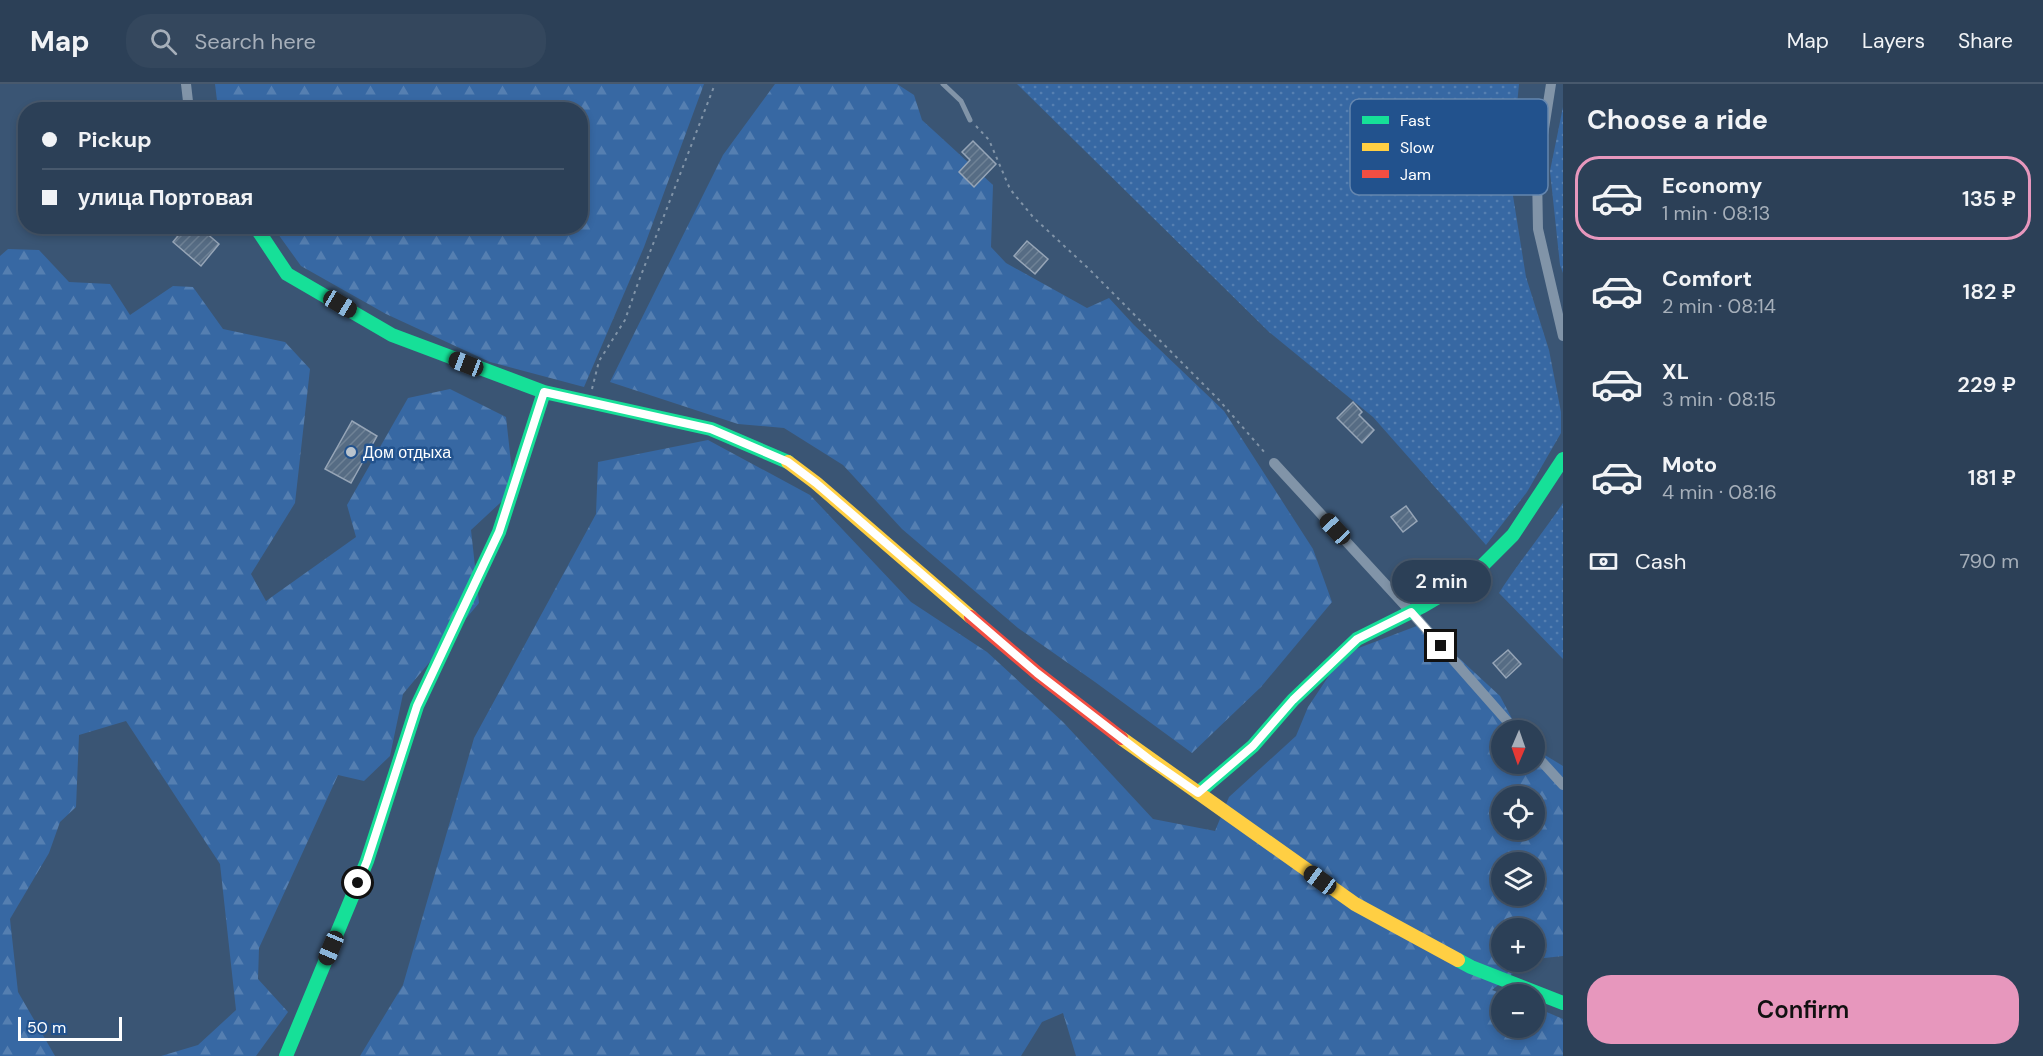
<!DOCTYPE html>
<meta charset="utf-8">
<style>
:root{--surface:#2c4057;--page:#34475d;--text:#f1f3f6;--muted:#a6afba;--line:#48596d;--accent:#e797bd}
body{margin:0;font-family:"DM Sans",sans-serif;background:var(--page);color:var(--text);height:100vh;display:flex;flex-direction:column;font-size:22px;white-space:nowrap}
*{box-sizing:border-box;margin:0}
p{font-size:20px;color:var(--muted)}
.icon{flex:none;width:33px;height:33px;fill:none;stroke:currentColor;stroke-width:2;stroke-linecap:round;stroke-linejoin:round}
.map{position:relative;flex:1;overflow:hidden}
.drawer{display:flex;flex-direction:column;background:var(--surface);width:480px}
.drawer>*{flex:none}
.banner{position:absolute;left:18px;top:18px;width:570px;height:132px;border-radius:24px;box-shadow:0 3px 9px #0003,0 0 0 2px var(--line);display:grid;align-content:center;height:132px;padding:0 24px;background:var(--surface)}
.needle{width:39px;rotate:182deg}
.controls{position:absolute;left:1491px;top:636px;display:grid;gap:12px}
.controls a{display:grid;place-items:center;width:54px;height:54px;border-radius:50%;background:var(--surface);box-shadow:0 3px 9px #0003,0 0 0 2px var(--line);font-size:30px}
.scale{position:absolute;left:18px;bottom:15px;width:104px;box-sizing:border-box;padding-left:6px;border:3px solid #fff;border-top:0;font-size:16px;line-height:21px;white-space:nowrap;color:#fff;-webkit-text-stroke:4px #22528d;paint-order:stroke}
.end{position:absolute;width:27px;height:27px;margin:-14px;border:8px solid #fff;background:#111;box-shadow:0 0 0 3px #111}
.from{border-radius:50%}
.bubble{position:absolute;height:42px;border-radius:21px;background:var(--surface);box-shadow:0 3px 9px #0003,0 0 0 2px var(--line);font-size:20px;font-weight:600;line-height:42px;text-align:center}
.car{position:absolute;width:18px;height:36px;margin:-18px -9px;border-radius:8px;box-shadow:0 0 4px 2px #0007;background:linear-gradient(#222 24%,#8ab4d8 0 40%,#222 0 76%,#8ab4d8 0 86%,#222 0)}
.banner b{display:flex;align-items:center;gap:21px;height:57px;font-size:22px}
.banner b+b{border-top:2px solid var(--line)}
.banner i{width:15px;height:15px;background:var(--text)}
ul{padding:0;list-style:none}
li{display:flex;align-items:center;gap:18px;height:84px;margin:0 12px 9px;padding:0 12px;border:3px solid transparent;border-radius:24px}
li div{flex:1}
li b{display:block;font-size:22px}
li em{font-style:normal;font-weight:600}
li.active{border-color:var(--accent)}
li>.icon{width:54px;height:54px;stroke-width:1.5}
h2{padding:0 24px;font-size:27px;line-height:72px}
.pay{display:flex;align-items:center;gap:15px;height:66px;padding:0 24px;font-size:22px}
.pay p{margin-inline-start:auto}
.action{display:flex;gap:12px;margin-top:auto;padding:12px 24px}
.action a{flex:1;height:69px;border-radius:24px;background:var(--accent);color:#111;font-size:24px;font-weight:600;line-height:69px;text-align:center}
header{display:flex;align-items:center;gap:36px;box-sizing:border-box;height:84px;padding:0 30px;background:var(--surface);border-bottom:2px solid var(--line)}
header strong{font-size:28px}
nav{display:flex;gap:33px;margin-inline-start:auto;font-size:21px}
.search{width:420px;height:54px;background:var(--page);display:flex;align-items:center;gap:15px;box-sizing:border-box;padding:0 21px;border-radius:24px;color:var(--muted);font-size:22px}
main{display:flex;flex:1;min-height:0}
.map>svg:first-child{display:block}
</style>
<header>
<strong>Map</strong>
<div class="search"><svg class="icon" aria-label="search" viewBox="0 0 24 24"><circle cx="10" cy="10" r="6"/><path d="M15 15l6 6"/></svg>Search here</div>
<nav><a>Map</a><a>Layers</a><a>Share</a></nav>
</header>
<main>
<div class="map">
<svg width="1563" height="972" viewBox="0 0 1563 972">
<defs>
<pattern id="green-dots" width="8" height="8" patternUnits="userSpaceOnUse" patternTransform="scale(1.5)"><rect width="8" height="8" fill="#3768a3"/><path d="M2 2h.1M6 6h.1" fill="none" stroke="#557fb1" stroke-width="1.8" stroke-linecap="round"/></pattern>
<pattern id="forest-firs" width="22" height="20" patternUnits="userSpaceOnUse" patternTransform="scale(1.5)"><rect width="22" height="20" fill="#3768a3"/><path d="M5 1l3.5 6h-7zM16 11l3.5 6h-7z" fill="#557fb1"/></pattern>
<pattern id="building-hatch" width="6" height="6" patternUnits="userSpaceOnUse" patternTransform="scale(1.5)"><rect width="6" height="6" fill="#566c84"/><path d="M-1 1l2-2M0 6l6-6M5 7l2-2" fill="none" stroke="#6f8296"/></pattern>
</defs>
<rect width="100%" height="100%" fill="#3a5574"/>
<path fill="url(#green-dots)" d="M1017,0H1519L1510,93L1526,193L1549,266L1561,328V349L1527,408L1486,461L1373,333L1269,248Z
M1563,23V189L1560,181L1550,87Z
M1563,419V575L1499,509C1519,478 1542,450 1563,419Z"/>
<path fill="url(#forest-firs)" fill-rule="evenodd" d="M215,0H704L644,163L584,303L490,278L386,230L301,182L273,143L580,142V26L218,25Z
M775,0H897L914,11L922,36L993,101L991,163L1006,179L1087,224L1109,214L1134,241L1224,327L1313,465L1332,518L1261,603L1192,669L1095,598L1018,544L902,445L843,381L784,344L738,340L610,298L723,71Z
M8,165L39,166L69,198L110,200L130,231L173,202L193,203L223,245L285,258L310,285L295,419L251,490L266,517L356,453L347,421L408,314L450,305L506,333L514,406L471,446L479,519L403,610L390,672L364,697L338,691L259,864L258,895L288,928L256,972H161L198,961L236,926L220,780L126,637L79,651L76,723L60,738L49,769L10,835L18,908L55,972H0V172Z
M708,356L810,411L911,518L987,568L1063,638L1153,735L1215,747L1229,713L1296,652L1308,623L1330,590L1356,565L1422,540L1500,612L1518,646H1502V680H1534L1535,665L1563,682V872L1535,875L1534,844H1502V878H1527L1492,906L1503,910H1502V944H1534L1535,923L1563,935V972H1076L1063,929L1042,938L1021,972H360L403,901L474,654L596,430L598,378ZM1502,712H1534V746H1502ZM1502,778H1534V812H1502Z"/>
<path fill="url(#building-hatch)" stroke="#96a5b7" stroke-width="1.5" d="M973,57L996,80L974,103L959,88L970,76L962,68Z
M186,142H198L219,160L201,182L173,158Z
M1027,157L1048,175L1035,190L1014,172Z
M1353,318L1362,328L1359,331L1374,346L1362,359L1337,334Z
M352,337L377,352L351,399L325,385Z
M1406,422L1417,437L1403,448L1391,433Z
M1508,566L1521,580L1506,594L1493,579Z"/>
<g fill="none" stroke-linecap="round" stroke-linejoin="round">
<path stroke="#8194a8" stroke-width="2" stroke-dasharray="3 4.5" stroke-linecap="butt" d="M976,42L989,56L1010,105L1033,133L1089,185L1219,316L1266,370
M592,305L599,277L625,236L638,199L715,0"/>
<path stroke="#8194a8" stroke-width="5" d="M943,0L961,17L970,36"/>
<path stroke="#8194a8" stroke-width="10" d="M186,0L189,26
M1551,0L1537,89L1538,145L1563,252
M1274,379L1411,528L1515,646
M1534,669L1563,701"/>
<path stroke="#16e098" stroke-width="14" d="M255,142L287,190L392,251L544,308L711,345L788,378
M1198,709L1253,662L1293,616L1357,555L1423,522L1469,495L1513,451L1563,375
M1458,876L1471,883L1563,919
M286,972L367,777L417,622L499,448L544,308"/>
<path stroke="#ffcf43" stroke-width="14" d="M788,378L816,399L971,533
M1121,654L1355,820L1458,876"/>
<path stroke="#f24e42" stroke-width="14" d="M971,533L1037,589L1121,654"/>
</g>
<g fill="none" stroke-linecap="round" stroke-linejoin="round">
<path stroke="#fff" stroke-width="8" d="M358,799L367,777L417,622L499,448L544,308L711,345L788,378L816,399L1037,589L1150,676L1198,709L1253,662L1293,616L1357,555L1411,528L1441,562"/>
</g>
<circle fill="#bac4ce" stroke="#22528d" stroke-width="2" cx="351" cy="368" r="6"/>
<g text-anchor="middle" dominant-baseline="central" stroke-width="5" stroke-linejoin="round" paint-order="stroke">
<g font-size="16" fill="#fff" stroke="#22528d" text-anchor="start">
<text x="363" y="368">Дом отдыха</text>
</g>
</g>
<rect x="1350" y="15" width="198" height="96" rx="9" fill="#22528d" stroke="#6486af" stroke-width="1.5"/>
<rect x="1362" y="32" width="27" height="8" fill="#16e098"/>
<rect x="1362" y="59" width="27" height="8" fill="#ffcf43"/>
<rect x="1362" y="86" width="27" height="8" fill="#f24e42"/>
<g font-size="16" fill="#fff">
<text x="1400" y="42">Fast</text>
<text x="1400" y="69">Slow</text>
<text x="1400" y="96">Jam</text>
</g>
</svg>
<div class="controls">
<a><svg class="needle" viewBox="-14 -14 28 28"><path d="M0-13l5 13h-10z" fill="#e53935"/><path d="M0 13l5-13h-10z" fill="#a6afba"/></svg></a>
<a><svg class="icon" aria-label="locate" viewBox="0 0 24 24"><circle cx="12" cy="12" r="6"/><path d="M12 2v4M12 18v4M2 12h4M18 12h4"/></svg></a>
<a><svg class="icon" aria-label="layers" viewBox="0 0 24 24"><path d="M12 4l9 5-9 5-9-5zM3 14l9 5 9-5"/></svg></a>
<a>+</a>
<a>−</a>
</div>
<div class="scale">50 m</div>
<i class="end from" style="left:358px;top:799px"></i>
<i class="end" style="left:1441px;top:562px"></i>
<div class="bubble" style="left:1392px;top:476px;width:99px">2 min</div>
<i class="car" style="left:340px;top:220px;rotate:121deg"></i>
<i class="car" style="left:466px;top:280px;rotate:291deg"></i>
<i class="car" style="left:1335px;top:445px;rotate:317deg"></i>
<i class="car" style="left:1320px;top:796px;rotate:306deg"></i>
<i class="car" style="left:331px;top:864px;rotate:203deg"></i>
<div class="banner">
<b><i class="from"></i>Pickup</b>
<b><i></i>улица Портовая</b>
</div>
</div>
<section class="drawer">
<h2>Choose a ride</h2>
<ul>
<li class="active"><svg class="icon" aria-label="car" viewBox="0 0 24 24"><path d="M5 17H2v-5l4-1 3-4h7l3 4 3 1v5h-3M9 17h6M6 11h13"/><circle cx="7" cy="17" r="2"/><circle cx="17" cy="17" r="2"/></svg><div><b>Economy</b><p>1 min · 08:13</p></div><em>135 ₽</em></li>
<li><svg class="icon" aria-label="car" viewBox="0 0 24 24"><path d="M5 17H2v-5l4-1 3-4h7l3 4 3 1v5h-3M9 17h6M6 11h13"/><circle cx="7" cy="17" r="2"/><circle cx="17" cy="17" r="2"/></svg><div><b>Comfort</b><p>2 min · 08:14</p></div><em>182 ₽</em></li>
<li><svg class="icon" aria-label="car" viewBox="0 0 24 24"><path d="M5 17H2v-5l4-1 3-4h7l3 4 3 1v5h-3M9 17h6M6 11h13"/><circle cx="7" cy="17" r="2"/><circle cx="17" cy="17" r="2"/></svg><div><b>XL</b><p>3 min · 08:15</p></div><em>229 ₽</em></li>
<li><svg class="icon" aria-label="car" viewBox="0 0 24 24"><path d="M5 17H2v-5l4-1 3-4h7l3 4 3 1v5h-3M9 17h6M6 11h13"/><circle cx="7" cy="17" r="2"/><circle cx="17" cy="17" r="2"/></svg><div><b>Moto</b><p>4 min · 08:16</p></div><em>181 ₽</em></li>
</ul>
<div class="pay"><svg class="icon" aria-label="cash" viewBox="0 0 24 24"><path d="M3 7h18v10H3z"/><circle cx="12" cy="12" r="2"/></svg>Cash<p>790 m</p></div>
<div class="action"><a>Confirm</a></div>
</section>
</main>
